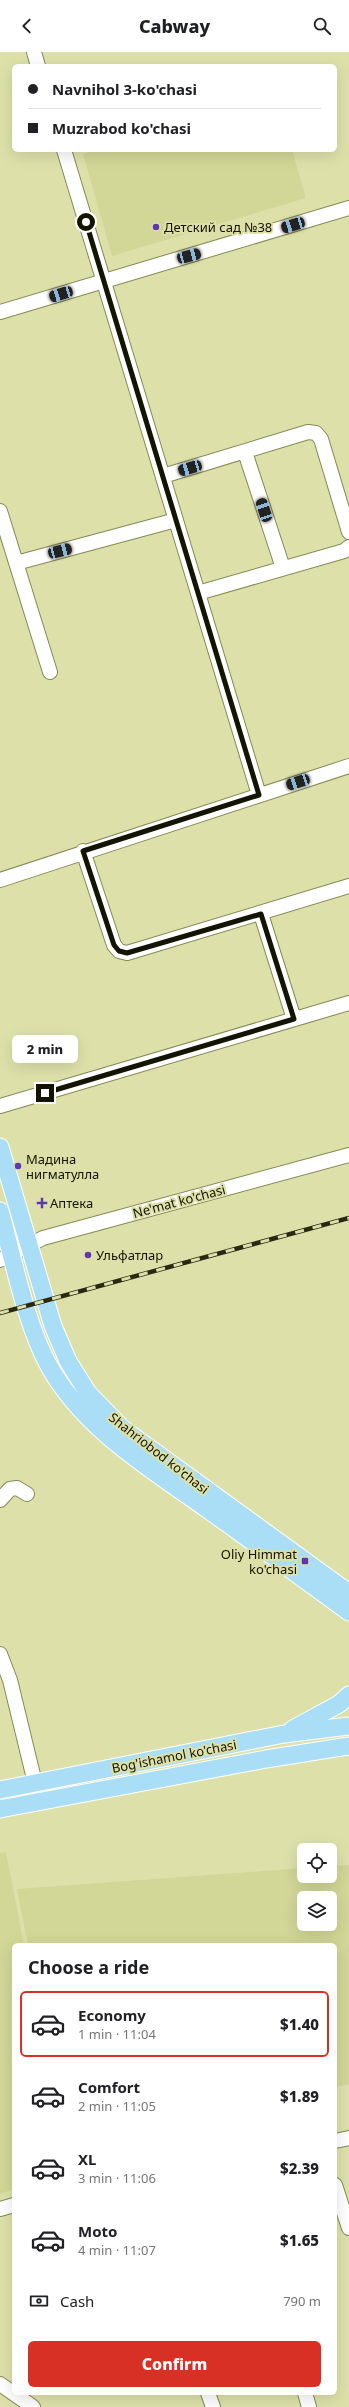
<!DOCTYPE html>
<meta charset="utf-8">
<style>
:root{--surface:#fff;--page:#f2f2f2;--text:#202124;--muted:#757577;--line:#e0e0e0;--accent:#d93025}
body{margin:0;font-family:"Noto Sans",sans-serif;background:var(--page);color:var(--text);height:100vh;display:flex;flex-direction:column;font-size:15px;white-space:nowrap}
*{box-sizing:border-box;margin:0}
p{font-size:13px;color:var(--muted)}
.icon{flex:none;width:22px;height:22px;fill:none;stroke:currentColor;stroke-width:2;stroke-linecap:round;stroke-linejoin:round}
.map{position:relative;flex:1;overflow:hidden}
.details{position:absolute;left:12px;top:1891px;width:325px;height:452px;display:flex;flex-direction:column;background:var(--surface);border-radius:6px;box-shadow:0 4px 16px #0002}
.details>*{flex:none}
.top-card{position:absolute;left:12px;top:12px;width:325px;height:88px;border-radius:6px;box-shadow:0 4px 16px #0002;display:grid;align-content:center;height:88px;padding:0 16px;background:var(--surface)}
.tools{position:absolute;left:297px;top:1791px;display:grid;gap:8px}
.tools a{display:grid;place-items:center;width:40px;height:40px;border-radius:6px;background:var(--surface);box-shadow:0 4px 16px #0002;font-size:20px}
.end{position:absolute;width:18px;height:18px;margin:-9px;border:5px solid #131401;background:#fff;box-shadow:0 0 0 2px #fff}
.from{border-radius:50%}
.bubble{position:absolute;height:28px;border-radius:6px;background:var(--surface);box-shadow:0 4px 16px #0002;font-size:13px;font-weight:800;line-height:28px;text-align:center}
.car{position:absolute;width:12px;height:24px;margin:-12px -6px;border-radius:5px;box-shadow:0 0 3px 1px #0007;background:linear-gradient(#222 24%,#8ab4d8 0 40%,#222 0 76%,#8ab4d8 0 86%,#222 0)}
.top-card b{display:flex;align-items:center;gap:14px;height:38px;font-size:15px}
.top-card b+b{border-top:1px solid var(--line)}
.top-card i{width:10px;height:10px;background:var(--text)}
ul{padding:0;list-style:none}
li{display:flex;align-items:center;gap:12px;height:66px;margin:0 8px 6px;padding:0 8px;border:2px solid transparent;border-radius:6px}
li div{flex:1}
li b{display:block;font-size:15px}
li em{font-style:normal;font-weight:800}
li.current{border-color:var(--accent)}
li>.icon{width:36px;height:36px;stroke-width:1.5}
h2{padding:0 16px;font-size:18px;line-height:48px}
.pay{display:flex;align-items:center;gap:10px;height:44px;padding:0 16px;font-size:15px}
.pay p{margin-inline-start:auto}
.action{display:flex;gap:8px;margin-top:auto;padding:8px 16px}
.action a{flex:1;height:46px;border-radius:6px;background:var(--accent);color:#fff;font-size:16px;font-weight:800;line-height:46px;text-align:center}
header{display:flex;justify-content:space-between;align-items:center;height:52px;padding:0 16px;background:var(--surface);font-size:18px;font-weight:800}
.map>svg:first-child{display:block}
</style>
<header><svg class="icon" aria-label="back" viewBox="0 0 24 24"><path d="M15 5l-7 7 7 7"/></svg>Cabway<svg class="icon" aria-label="search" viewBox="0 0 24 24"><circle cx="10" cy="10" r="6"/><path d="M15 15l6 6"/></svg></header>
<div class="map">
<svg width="349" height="2355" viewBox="0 0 349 2355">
<rect width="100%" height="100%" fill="#dde1a9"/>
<path fill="#d2d797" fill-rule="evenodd" d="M95,98H292L306,146L112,204L83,102Z
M6,1800L24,1893H14V2137L0,2142V1801Z
M349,1813V2032L335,2035V1893H28L17,1837L304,1816V1824H330V1814ZM304,1846H330V1872H304Z"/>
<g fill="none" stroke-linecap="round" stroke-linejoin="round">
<defs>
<path id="minor" d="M34,0L38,14
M64,98L259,743
M0,260L349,156
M245,400L283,516
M163,424L308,380L316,381L321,387L349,480
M0,459L50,620
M16,511L176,468
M198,541L344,499L349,495
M83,799L114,893L119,899L127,901L349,834
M0,828L349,714
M261,862L294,967
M0,1054L349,951
M0,1208L43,1186L349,1103
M0,1448L10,1437L17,1436L27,1442
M0,1602L10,1628L35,1731
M335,2089L349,2086
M335,2133L349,2176
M0,2157L14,2153
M0,2332L33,2355
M208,2341L213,2355
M305,2341L309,2355"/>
<path id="major" d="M0,1095L53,1274L68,1309L88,1341L123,1377L349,1541
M0,1159C13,1206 26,1273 49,1314C84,1377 151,1417 207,1457C255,1491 302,1526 349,1560
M293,1677L339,1652L349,1643
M0,1738L284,1682L349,1674
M0,1757L266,1707L349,1694"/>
</defs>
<use href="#minor" stroke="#868954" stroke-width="16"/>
<use href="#major" stroke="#fff" stroke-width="19"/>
<use href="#minor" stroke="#fff" stroke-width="14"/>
<use href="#major" stroke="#aadef7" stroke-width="17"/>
<defs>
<path id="rail" d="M0,1261L349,1166"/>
</defs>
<use href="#rail" stroke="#282913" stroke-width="4.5"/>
<use href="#rail" stroke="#dde1a9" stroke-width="3" stroke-dasharray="9" stroke-linecap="butt"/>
</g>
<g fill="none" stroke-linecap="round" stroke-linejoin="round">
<path stroke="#131401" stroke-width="5" d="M45,1041L294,967L261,862L127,901L119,899L114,893L83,799L259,743L86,170"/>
</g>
<g fill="#5d38b0" stroke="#dde1a9" stroke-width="1.5">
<circle cx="156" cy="175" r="4"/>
<circle cx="18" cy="1114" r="4"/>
<path d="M40 1145h4v4h4v4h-4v4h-4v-4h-4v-4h4z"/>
<circle cx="88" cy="1203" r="4"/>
<rect x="301" y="1505" width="8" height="8" rx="2"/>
</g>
<g text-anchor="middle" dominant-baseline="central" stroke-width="4" stroke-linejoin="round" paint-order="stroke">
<g font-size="13" fill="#131401" stroke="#dde1a9" text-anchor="start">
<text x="164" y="175">Детский сад №38</text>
<text x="26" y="1107">Мадина<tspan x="26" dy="15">нигматулла</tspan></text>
<text x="50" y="1151">Аптека</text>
<text x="96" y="1203">Ульфатлар</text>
<text x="297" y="1502" text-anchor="end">Oliy Himmat<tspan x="297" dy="15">ko'chasi</tspan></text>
</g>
<g font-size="13" fill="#131401" stroke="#dde1a9">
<text transform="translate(179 1149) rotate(-15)">Ne'mat ko'chasi</text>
<text transform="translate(159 1401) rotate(38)">Shahriobod ko'chasi</text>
<text transform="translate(174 1704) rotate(-11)">Bog'ishamol ko'chasi</text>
</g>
</g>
</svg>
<div class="tools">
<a><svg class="icon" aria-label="locate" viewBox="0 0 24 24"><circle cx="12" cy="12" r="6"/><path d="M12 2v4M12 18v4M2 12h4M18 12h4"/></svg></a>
<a><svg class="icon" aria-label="layers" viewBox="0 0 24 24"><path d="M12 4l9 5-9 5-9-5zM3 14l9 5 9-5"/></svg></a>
</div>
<i class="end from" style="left:86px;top:170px"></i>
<i class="end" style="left:45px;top:1041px"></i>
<div class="bubble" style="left:12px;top:983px;width:66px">2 min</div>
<i class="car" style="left:293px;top:173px;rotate:253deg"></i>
<i class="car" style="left:189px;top:204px;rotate:75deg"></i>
<i class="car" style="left:61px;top:242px;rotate:253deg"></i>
<i class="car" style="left:190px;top:416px;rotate:254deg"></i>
<i class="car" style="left:264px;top:458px;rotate:342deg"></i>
<i class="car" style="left:60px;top:499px;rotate:75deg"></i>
<i class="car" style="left:298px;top:730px;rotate:252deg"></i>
<div class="top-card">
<b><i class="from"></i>Navnihol 3-ko'chasi</b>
<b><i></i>Muzrabod ko'chasi</b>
</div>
<section class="details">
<h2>Choose a ride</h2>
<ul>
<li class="current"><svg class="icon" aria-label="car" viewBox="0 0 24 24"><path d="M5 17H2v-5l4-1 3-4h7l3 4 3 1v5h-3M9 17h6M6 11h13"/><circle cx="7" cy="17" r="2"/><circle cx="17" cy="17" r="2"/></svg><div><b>Economy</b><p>1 min · 11:04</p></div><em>$1.40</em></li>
<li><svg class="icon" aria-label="car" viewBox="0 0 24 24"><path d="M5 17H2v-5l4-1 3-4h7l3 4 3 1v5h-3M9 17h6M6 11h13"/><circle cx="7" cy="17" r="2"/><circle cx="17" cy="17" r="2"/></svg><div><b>Comfort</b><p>2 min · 11:05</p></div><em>$1.89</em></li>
<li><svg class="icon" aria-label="car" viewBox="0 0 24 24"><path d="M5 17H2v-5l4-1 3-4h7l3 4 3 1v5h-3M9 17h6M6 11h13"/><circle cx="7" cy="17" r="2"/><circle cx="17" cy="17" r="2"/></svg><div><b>XL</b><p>3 min · 11:06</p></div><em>$2.39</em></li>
<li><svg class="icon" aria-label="car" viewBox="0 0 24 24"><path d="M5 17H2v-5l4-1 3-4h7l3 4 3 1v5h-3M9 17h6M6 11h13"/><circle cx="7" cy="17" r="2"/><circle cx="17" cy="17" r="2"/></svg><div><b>Moto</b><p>4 min · 11:07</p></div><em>$1.65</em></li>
</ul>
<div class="pay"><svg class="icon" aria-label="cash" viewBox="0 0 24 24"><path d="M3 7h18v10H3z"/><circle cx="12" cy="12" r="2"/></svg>Cash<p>790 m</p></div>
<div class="action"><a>Confirm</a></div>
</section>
</div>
